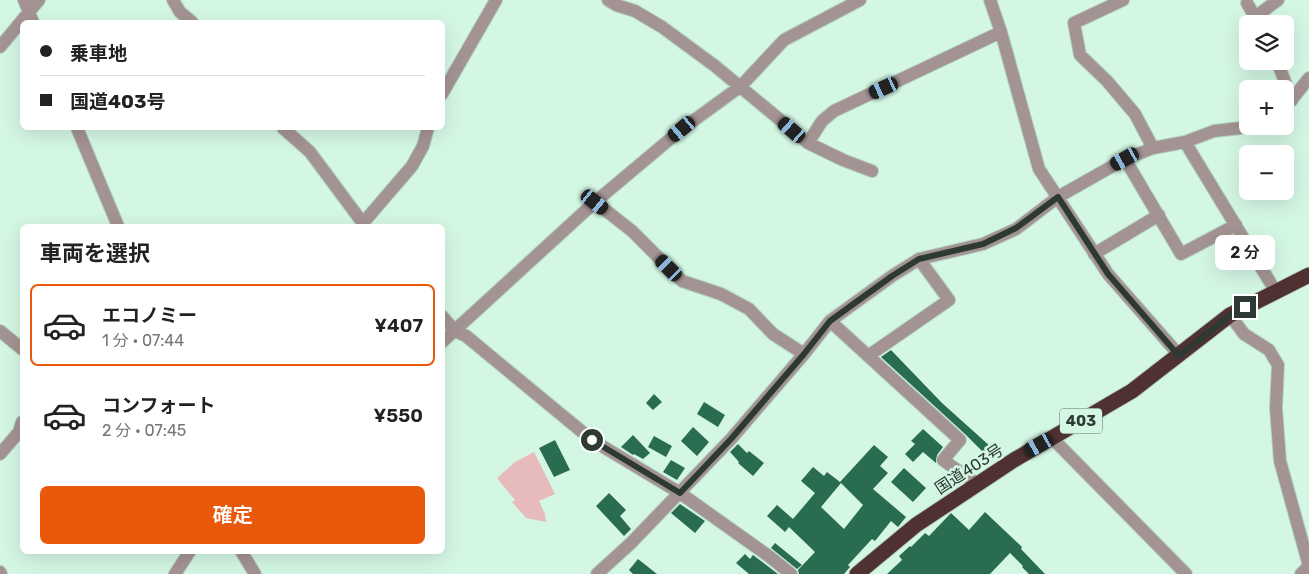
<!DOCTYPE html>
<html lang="ja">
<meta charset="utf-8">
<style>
:root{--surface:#fff;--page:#f6f6f6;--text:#222;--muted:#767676;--line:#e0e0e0;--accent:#ea580c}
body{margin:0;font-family:Rubik,"Noto Sans JP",sans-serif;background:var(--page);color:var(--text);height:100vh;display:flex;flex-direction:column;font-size:19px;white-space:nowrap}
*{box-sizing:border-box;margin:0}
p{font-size:16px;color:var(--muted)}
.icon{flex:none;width:28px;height:28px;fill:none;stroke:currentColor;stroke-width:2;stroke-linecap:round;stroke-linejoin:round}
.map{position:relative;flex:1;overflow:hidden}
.panel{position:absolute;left:20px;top:224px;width:425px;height:330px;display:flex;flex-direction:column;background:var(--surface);border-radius:8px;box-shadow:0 5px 20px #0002}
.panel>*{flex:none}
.guide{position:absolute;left:20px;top:20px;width:425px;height:110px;border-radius:8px;box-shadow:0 5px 20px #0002;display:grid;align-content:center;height:110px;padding:0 20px;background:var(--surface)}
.buttons{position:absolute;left:1239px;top:15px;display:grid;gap:10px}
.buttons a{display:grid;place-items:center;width:55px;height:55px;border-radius:8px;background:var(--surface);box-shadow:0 5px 20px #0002;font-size:25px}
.end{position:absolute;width:22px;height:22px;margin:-11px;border:6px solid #2c3a33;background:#fff;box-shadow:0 0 0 2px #fff}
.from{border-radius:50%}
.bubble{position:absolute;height:35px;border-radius:8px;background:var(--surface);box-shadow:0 5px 20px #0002;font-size:16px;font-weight:600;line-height:35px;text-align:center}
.car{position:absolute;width:15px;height:30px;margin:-15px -8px;border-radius:6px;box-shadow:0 0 4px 1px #0007;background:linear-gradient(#222 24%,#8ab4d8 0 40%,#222 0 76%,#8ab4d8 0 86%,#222 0)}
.guide b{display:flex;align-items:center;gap:18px;height:48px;font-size:19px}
.guide b+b{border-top:1px solid var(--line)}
.guide i{width:12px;height:12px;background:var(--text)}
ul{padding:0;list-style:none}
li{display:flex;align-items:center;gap:15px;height:82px;margin:0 10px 8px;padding:0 10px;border:2px solid transparent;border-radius:8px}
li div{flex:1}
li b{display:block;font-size:19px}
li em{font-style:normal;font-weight:600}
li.on{border-color:var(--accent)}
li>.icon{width:45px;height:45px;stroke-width:1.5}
h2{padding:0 20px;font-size:22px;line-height:60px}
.action{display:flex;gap:10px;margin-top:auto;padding:10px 20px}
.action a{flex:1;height:58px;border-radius:8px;background:var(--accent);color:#fff;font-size:20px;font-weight:600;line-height:58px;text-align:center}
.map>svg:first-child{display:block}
</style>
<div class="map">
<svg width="1309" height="574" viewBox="0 0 1309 574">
<rect width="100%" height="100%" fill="#d4f7e4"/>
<path fill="#e7bbbb" d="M534,452L555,494L539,501L545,514L546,522L526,518L512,502L515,500L497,478L515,462Z"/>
<path fill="#2a6c4f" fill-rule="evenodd" d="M891,350L942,403L991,447L985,454L965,434L881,357Z
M654,394L662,402L653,410L646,403Z
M704,402L725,415L718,427L697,414Z
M693,427L709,442L697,456L681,441Z
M923,429L943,447L937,455L936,463L923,452L913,462L905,454L915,444L911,441Z
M633,435L650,453L643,459L634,454L633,455L621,447Z
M654,436L672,446L666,457L648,447Z
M555,440L570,470L554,477L539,448Z
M738,444L747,453L749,451L764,463L753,476L738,463L739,462L730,452Z
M874,445L888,457L880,466L888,473L873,489L906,517L898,527L891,521L875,541L872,539L848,565L850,567L844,574H799L798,570L815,552L789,527L785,532L767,516L777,505L793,519L815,493L801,481L813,467L824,476L827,472L840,482ZM841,483L863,505L844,529L821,507Z
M671,460L685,468L677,480L663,472Z
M904,468L926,488L913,502L891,482Z
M609,493L626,510L620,516L631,529L624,536L596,506Z
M680,504L705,521L695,533L671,513Z
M985,512L1022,547L1021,549L1045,574H1029L1022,567L1023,566L1010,553L990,574H887L902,560L899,556L910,546L911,547L925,533L929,536L951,513L969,530Z
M775,543L802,565L797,569L771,548Z
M745,554L750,559L753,555L778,574H749L736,563Z
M638,559L657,574H633L629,570Z"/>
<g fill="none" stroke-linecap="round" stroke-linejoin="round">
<defs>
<path id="minor" d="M24,0L33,22
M173,0L180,12L192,22
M608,0L616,5L635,11L662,27L715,66L808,143L843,160L872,171
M990,0L1001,32L1039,169L1108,274L1179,355
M1123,0L1074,23L1080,55L1107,81L1135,114L1153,148
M1247,3L1259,24
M1255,17L1278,0
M0,47L39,0
M1277,61L1292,100
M442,94L496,0
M1285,108L1309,78
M77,128L118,226
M283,128L310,152L365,226
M1185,142L1214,131L1259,126
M808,143L822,121L834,111L1001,32
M1125,159L1181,254L1236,225
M595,202L632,231L682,281L721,294L749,309L773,334L804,354
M363,223L412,166L423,146L428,128
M1094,254L1159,215
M1230,315L1244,334L1269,350L1278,365L1276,408L1280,461L1309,566L1301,574
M442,316L455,331L466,336L592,440L680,493L770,557L791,574
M830,321L960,440L943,460L977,484
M0,331L22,349
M442,342L595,202L682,129L741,86L784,40L860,0
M868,356L949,300L919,259
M1052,438L1186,574
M0,454L19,432L22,422
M241,551L255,574
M0,572L1,574
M175,574L190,551
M597,574L631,543L731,439L804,354L830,321L892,276L919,259L983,244L1016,229L1058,197L1125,159L1153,148L1185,142L1276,292"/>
<path id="highway" d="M857,574L916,525L1014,460L1132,391L1230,315L1309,275"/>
</defs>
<use href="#minor" stroke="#b2d1c1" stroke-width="14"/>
<use href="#highway" stroke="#b2d1c1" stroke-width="17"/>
<use href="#minor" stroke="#a49393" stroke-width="12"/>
<use href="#highway" stroke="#4f3131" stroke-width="15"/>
</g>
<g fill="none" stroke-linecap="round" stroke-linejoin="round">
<path stroke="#2c3a33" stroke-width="6" d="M592,440L680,493L731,439L804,354L830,321L892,276L919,259L983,244L1016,228L1058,197L1108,274L1179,356L1230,315L1245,307"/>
</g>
<g text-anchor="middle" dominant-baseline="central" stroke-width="5" stroke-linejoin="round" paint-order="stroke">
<rect fill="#d4f7e4" stroke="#5e7368" stroke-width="1" x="1060" y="408.5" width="42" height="25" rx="4"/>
<g font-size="15" font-weight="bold" fill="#2c3a33">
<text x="1081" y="421">403</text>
</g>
<g font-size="16" fill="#2c3a33" stroke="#d4f7e4">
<text transform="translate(969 469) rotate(-33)">国道403号</text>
</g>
</g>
</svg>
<div class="buttons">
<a><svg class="icon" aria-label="layers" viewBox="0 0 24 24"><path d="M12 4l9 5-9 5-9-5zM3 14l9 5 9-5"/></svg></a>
<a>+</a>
<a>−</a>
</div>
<i class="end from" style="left:592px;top:440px"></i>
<i class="end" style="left:1245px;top:307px"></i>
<div class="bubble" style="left:1215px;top:235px;width:60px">2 分</div>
<i class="car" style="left:884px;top:88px;rotate:245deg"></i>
<i class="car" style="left:682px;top:129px;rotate:230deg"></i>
<i class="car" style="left:792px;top:130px;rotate:311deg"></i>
<i class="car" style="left:1125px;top:159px;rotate:241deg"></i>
<i class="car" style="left:595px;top:202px;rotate:129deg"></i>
<i class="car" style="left:669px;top:268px;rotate:315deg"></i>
<i class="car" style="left:1039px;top:445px;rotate:241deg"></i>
<div class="guide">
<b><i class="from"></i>乗車地</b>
<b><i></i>国道403号</b>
</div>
<section class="panel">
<h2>車両を選択</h2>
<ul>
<li class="on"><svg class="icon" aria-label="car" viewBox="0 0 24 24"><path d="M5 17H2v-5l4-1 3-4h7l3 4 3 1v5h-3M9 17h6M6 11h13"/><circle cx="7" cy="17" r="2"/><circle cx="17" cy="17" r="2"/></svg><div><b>エコノミー</b><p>1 分 · 07:44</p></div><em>¥407</em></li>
<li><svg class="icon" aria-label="car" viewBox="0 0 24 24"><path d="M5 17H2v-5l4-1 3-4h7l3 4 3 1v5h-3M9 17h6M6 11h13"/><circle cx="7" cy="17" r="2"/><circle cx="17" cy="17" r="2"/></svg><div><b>コンフォート</b><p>2 分 · 07:45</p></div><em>¥550</em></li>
</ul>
<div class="action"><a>確定</a></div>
</section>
</div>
